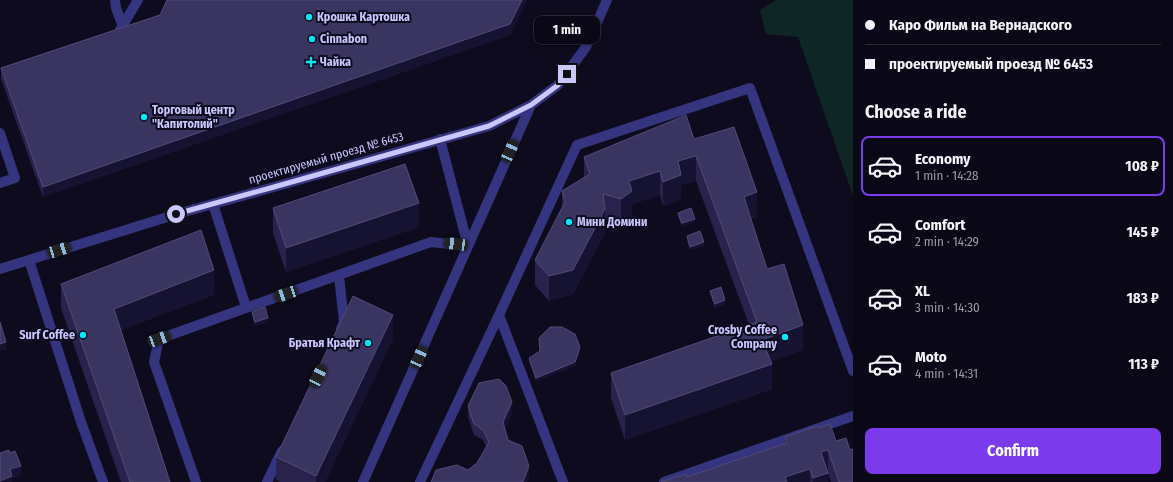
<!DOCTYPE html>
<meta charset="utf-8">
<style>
:root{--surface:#0a0816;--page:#181623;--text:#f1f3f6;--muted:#999aa1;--line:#2a2935;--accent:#7c3aed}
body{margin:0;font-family:"Fira Sans Condensed",sans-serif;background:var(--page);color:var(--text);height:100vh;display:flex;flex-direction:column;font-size:15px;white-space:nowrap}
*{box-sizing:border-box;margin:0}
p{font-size:13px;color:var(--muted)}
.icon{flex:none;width:22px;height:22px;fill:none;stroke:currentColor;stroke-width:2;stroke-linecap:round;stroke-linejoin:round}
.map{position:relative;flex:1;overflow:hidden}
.panel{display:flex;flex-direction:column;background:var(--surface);width:320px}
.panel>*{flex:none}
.hud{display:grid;align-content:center;height:88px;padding:0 12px;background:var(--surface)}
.end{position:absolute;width:18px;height:18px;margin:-9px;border:5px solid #cac7ff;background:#111;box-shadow:0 0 0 2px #111}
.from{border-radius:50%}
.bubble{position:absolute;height:28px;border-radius:8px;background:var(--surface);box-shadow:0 2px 6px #0003,0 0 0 1px var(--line);font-size:13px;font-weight:700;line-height:28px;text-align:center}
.car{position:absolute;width:12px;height:24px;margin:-12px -6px;border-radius:5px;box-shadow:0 0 3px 1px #0007;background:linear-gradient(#222 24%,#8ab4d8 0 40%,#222 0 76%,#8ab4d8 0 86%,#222 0)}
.hud b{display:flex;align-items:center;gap:14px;height:38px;font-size:15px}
.hud b+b{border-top:1px solid var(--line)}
.hud i{width:10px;height:10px;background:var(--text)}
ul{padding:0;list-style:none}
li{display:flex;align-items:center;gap:12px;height:60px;margin:0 8px 6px;padding:0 4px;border:2px solid transparent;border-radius:8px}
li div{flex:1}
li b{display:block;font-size:15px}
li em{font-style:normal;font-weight:700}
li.active{border-color:var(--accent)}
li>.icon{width:36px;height:36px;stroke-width:1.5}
h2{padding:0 12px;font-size:18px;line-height:48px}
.cta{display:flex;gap:8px;margin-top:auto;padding:8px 12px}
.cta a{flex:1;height:46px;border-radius:8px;background:var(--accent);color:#fff;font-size:16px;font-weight:700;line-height:46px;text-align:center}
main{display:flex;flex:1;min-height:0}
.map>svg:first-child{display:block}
</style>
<main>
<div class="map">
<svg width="853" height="482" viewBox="0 0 853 482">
<rect width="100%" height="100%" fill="#0d0b1d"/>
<path fill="#0e2725" d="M776,0H853V196L798,37L766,34L760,10Z"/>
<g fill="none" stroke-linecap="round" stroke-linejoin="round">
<path stroke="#34357e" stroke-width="10" d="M115,0L116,8L128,40
M120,30L138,0
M0,133L15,178L0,183
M213,204L246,307
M29,260L81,422L103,482
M0,269L177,214L274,187L489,126L531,105L558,85L586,47L607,0
M339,276L344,322L341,329
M499,315L563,482
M196,482L154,362L159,339L431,242L468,246L440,139
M267,482L282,451
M363,482L531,105
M420,482L499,315L577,145L750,88L853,371
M664,482L853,416"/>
</g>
<path fill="#28224c" d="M167,0H527L510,35L43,197L1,79V68L160,15Z
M694,139L757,217L751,219L767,269L803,350L771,361L772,389L625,440L611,398V373L749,325L696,181L681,185V200L663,206L660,195L632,204V216L621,223L605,219V233L573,294L549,301L535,285V260L562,208V191L584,177V157Z
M273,208L419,227L286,272L273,233Z
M678,213L695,222L682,227L678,216Z
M687,236L704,246L690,250L687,240Z
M61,284L214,295L121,330L170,482H121L61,308Z
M710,291L725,304L715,308L710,294Z
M252,312L268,322L255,326L252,315Z
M539,338L580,350L575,366L536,381L529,361V358L540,351Z
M393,339L325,482H280L276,480V457Z
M468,406L512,413L505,429L508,440L529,477L468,470L477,463L486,447L483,440L474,435L468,417Z
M818,428L836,441L853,482H831L828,474V482H661L687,477L785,444V437Z"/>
<path fill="#161231" d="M522,0H527L510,35L43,197V187Z
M696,156V181L681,185V200L663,206V182L678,161Z
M660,171V195L632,204V216L621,223V199L629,181Z
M757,192V217L744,222V197Z
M419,203V227L286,272V248Z
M605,209V233L573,294L549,301V276Z
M695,219V222L682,227V223Z
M704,242V246L690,250V247Z
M214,270V295L114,333V309Z
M725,300V304L715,308V304Z
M393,315V339L325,482H316V476Z
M268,318V322L255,326V322Z
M803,325V350L762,365V340Z
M6,342V350L0,351V344Z
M580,347V350L575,366L536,381V378Z
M772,364V389L625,440V415Z
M512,402V413L503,433V422Z
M828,450V482H813V478L821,452Z
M21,466V476L12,479V482H0V481L10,469Z
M529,466V477L527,482H523Z
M810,469V482H785V477Z"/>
<path fill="#3a3460" stroke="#504b79" d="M167,0H522L510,24L43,187L1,68L160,15Z
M686,115L694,139L734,127L757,192L744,197L767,269L784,264L803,325L762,340L772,364L625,415L611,373L757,322L696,156L678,161L681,175L663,182L660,171L629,181L632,191L621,199L603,194L605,209L573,270L549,276L535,260L565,202L562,191L590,174L584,157Z
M405,164L419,203L286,248L273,208Z
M691,208L695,219L682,223L678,213Z
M201,230L214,270L114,309L170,482H130L61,284Z
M700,231L704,242L690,247L687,236Z
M721,287L725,300L715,304L710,291Z
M353,296L393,315L316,476L276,457Z
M265,307L268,318L255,322L252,312Z
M0,322L6,342L0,344Z
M550,327H562L575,334L580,347L575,362L536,378L529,358L540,351L539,338Z
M499,379L506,386L512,402L503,422L508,440L522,446L529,466L523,482H431L436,470L457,465L468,470L477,463L489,442L483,430L474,424L468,406L479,383Z
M830,424L836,441L846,438L850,450L853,449V482H839L828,450L821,452L828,473L813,478L810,469L785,477L787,481L785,482H661L686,474L687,477L787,443L785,437L818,426V428Z
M9,450L10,453L15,451L21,466L10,469L12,476L0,481V453Z"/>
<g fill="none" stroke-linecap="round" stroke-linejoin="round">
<path stroke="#cac7ff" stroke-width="5" d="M176,214L274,187L489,126L531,105L558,85L567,74"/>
</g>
<g fill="#00e6f2" stroke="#0d0b1d" stroke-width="1.5">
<circle cx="309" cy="17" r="4"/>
<circle cx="312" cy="39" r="4"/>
<path d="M309 56h4v4h4v4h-4v4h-4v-4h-4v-4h4z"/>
<circle cx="144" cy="117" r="4"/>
<circle cx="569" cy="222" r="4"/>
<circle cx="83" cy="335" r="4"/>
<circle cx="785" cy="337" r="4"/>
<circle cx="368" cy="343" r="4"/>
</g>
<g text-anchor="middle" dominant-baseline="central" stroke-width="4" stroke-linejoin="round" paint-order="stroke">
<g font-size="12" font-weight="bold" fill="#cac7ff" stroke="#0d0b1d" text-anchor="start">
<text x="317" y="17">Крошка Картошка</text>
<text x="320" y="39">Cinnabon</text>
<text x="320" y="62">Чайка</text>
<text x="152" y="110">Торговый центр<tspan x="152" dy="14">"Капитолий"</tspan></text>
<text x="577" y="222">Мини Домини</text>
<text x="777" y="330" text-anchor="end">Crosby Coffee<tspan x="777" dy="14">Company</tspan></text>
<text x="75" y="335" text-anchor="end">Surf Coffee</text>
<text x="360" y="343" text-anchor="end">Братья Крафт</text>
</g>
<g font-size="12" fill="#cac7ff" stroke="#0d0b1d">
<text transform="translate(326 158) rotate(-16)">проектируемый проезд № 6453</text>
</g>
</g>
</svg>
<i class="end from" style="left:176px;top:214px"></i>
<i class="end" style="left:567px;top:74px"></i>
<div class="bubble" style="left:534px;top:16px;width:66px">1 min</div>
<i class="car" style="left:510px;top:151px;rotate:24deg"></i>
<i class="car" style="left:456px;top:244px;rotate:277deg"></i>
<i class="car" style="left:59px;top:250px;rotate:73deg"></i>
<i class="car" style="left:286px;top:294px;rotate:251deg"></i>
<i class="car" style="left:159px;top:339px;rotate:70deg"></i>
<i class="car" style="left:419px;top:357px;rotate:24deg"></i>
<i class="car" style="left:318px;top:376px;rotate:26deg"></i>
</div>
<section class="panel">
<div class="hud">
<b><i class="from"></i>Каро Фильм на Вернадского</b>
<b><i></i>проектируемый проезд № 6453</b>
</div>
<h2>Choose a ride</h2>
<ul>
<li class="active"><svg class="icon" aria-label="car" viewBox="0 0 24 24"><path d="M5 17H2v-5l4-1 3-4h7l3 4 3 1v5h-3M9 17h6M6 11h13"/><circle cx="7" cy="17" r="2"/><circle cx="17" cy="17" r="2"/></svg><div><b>Economy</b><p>1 min · 14:28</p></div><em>108 ₽</em></li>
<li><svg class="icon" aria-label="car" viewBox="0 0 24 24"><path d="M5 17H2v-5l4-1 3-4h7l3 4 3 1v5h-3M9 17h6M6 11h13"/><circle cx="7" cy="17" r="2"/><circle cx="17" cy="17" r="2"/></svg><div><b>Comfort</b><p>2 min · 14:29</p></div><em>145 ₽</em></li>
<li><svg class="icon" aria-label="car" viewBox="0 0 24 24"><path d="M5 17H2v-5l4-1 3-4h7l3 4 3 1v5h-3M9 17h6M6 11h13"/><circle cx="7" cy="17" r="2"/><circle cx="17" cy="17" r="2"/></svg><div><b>XL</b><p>3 min · 14:30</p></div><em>183 ₽</em></li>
<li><svg class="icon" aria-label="car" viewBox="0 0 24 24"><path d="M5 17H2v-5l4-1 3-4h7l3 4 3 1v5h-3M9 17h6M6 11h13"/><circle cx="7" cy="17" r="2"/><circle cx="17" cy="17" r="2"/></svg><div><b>Moto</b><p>4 min · 14:31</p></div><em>113 ₽</em></li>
</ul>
<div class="cta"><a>Confirm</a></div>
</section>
</main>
